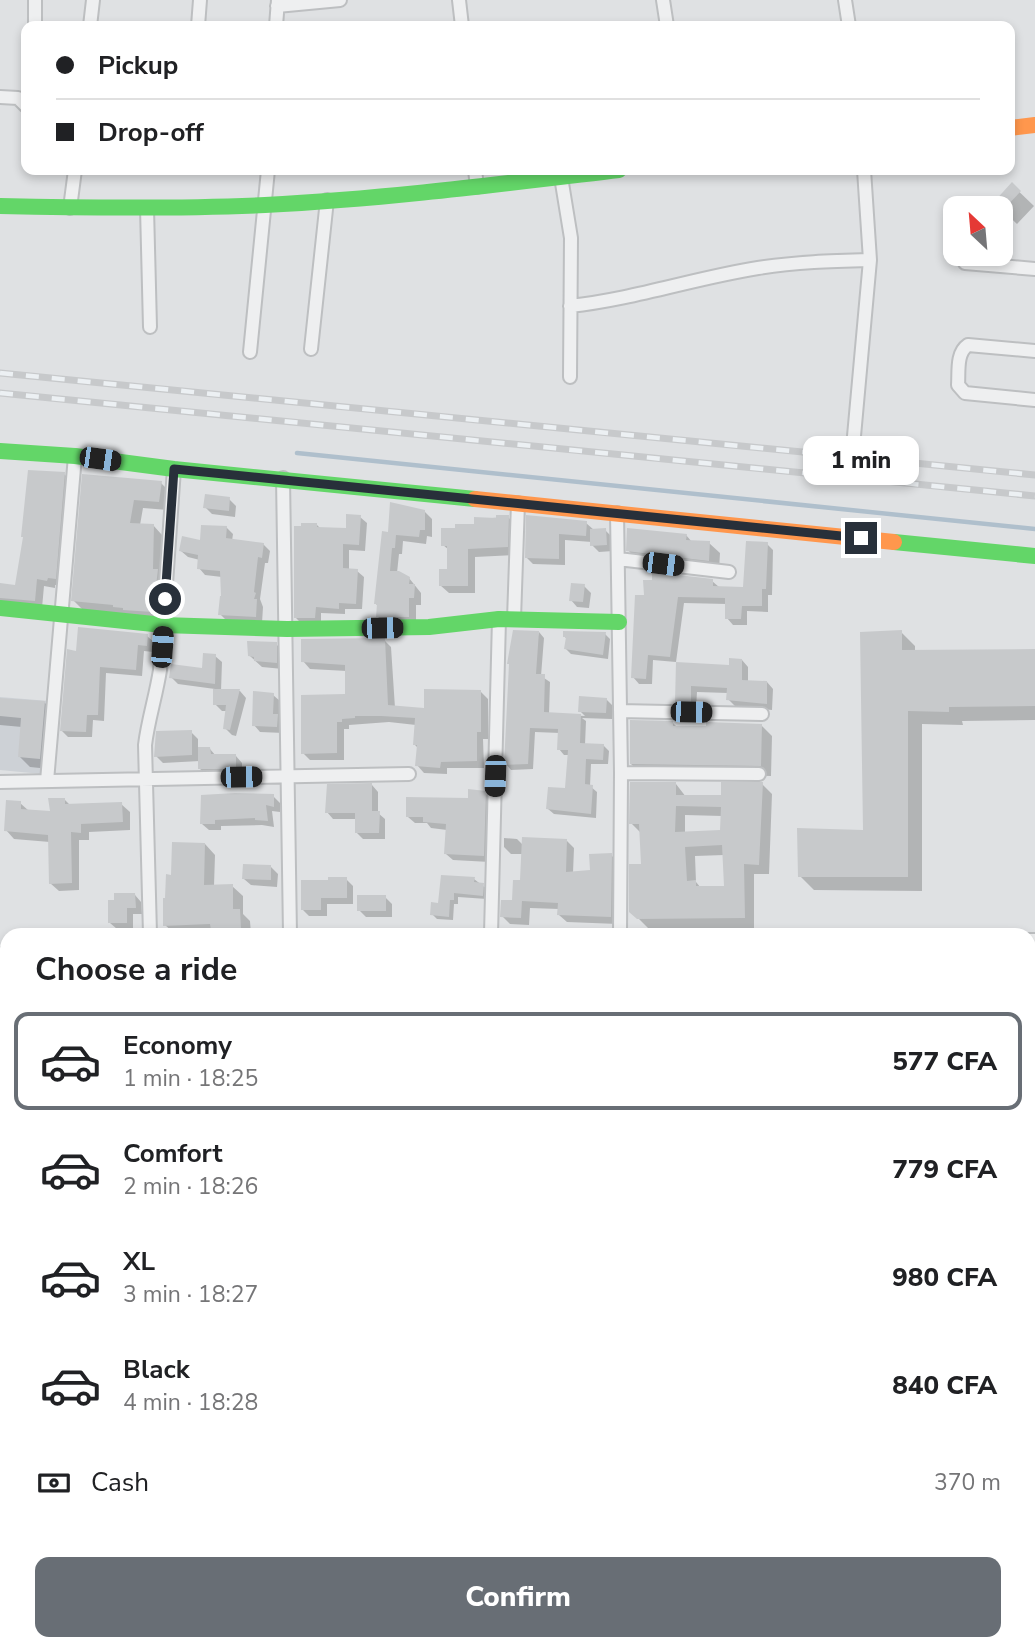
<!DOCTYPE html>
<meta charset="utf-8">
<style>
:root{--surface:#fff;--page:#f2f2f2;--text:#202124;--muted:#757577;--line:#e0e0e0;--accent:#686e75}
body{margin:0;font-family:"Nunito Sans",sans-serif;background:var(--page);color:var(--text);height:100vh;display:flex;flex-direction:column;font-size:26px;white-space:nowrap}
*{box-sizing:border-box;margin:0}
p{font-size:23px;color:var(--muted)}
.icon{flex:none;width:38px;height:38px;fill:none;stroke:currentColor;stroke-width:2;stroke-linecap:round;stroke-linejoin:round}
.map{position:relative;flex:1;overflow:hidden}
.panel{position:absolute;left:0px;top:928px;width:1036px;height:723px;display:flex;flex-direction:column;background:var(--surface);border-radius:21px 21px 0 0;box-shadow:0 4px 10px #0003}
.panel>*{flex:none}
.guide{position:absolute;left:21px;top:21px;width:994px;height:154px;border-radius:14px;box-shadow:0 4px 10px #0003;display:grid;align-content:center;height:154px;padding:0 35px;background:var(--surface)}
.needle{width:46px;rotate:334deg}
.tools{position:absolute;left:943px;top:196px;display:grid;gap:14px}
.tools a{display:grid;place-items:center;width:70px;height:70px;border-radius:14px;background:var(--surface);box-shadow:0 4px 10px #0003;font-size:35px}
.end{position:absolute;width:32px;height:32px;margin:-16px;border:9px solid #28303a;background:#fff;box-shadow:0 0 0 4px #fff}
.from{border-radius:50%}
.bubble{position:absolute;height:49px;border-radius:14px;background:var(--surface);box-shadow:0 4px 10px #0003;font-size:23px;font-weight:800;line-height:49px;text-align:center}
.car{position:absolute;width:21px;height:42px;margin:-21px -10px;border-radius:9px;box-shadow:0 0 5px 2px #0007;background:linear-gradient(#222 24%,#8ab4d8 0 40%,#222 0 76%,#8ab4d8 0 86%,#222 0)}
.guide b{display:flex;align-items:center;gap:24px;height:66px;font-size:26px}
.guide b+b{border-top:2px solid var(--line)}
.guide i{width:18px;height:18px;background:var(--text)}
ul{padding:0;list-style:none}
li{display:flex;align-items:center;gap:21px;height:98px;margin:0 14px 10px;padding:0 21px;border:4px solid transparent;border-radius:14px}
li div{flex:1}
li b{display:block;font-size:26px}
li em{font-style:normal;font-weight:800}
li.current{border-color:var(--accent)}
li>.icon{width:63px;height:63px;stroke-width:1.5}
h2{padding:0 35px;font-size:32px;line-height:84px}
.pay{display:flex;align-items:center;gap:18px;height:77px;padding:0 35px;font-size:26px}
.pay p{margin-inline-start:auto}
.action{display:flex;gap:14px;margin-top:auto;padding:14px 35px}
.action a{flex:1;height:80px;border-radius:14px;background:var(--accent);color:#fff;font-size:28px;font-weight:800;line-height:80px;text-align:center}
.map>svg:first-child{display:block}
</style>
<div class="map">
<svg width="1035" height="1649" viewBox="0 0 1035 1649">
<rect width="100%" height="100%" fill="#dfe1e3"/>
<path fill="#cdd1d6" d="M0,697L49,701L42,774L0,770Z"/>
<path fill="#afbfcc" d="M0,1438H7V1643H1029V1464H1035V1649H0Z"/>
<path fill="#0003" fill-rule="evenodd" d="M1012,185L1034,206L1017,224L995,203Z
M64,474L72,482L63,586L55,585V588L44,586L42,608L0,602V585L16,587Z
M84,476L161,483L170,492L168,510L143,508L140,525H153L162,535V621L82,609L73,600Z
M229,499L236,506L235,517L212,514L205,507Z
M425,512L432,519V537L427,536L426,544L403,541L402,554H399L397,573L409,578L421,593V605H416V623L386,624L378,617V606L376,604L390,534Z
M360,517L367,523L365,551L349,550V570L357,571L364,577L362,609H345V614L321,613V624H302L296,618L317,525L321,529L347,530Z
M508,517L516,526L515,555L475,557V593H449L440,585L449,571V550L443,545L476,526V519Z
M528,517L586,523L594,530H605L612,537L613,551L599,552L592,545V542L565,540V565L533,564L527,558Z
M226,527L233,534L232,541L263,544L270,551L268,563H265L260,599L263,607L262,623L227,621L220,614L222,577L205,575L199,568L200,560L188,557L181,551Z
M686,535L692,542L709,543L720,553L719,570L638,561L628,550Z
M767,544L773,550L772,595H768V612L747,611V625H733L727,618V604L684,603L676,662L653,660L652,684H639L633,677L637,597L712,581L719,587L745,589Z
M584,586L591,593L589,608L577,607L571,600Z
M539,632L544,638L541,676L550,682L549,714L585,716L580,711L606,699L613,706L612,719L582,718L586,721L585,745H603L609,751L608,764H591L590,786L597,792L596,818L554,814L548,809L567,790L569,755H564L559,749L560,733L535,732L533,769L511,770L506,764Z
M901,632L915,646V651L1035,650V720L962,721L963,725L922,724V891L814,890L800,876L864,832Z
M605,634L610,639L608,659L571,654L566,649L567,639L564,636Z
M147,636L154,642L153,652L144,651L142,676L106,673L104,721L93,720L92,737H68L62,731L77,653Z
M384,640L391,647L395,708L426,710L481,692L488,699V739H483L484,768H447V774L424,773L417,765L418,748L415,745L416,725L389,722L349,725V729H344V760H310L303,753L347,696V671L310,669L303,661Z
M276,644L283,651V669L262,667L250,656Z
M215,656L222,662L221,691H240L246,698L236,736L232,735L225,728L227,711H222L215,704V689L178,684L171,677L204,670Z
M742,660L748,667V682H767L773,689L772,710L735,706L728,699V693L697,692L696,708H683L677,702L678,663L730,667Z
M273,695L280,701V718L284,722V733L260,732L254,725Z
M0,699L44,702L55,713L50,769L30,767L20,757L22,727L0,725Z
M673,723L677,727L761,725L772,736L771,776L642,774L631,764Z
M191,732L198,739V749H210L216,756H236L242,763V775H207L200,769V761L163,763L156,756Z
M676,784L686,797H722L762,784L772,794L769,874H754V928L649,929L631,911L643,865L642,834L631,823ZM685,815L722,816V832L685,833ZM724,855L726,888H701L696,882L695,856Z
M372,785L378,792V813L385,819V839H363L356,832V819H333L327,812Z
M485,793L492,800L490,862L453,860L446,854L447,830L431,828L427,823H415L408,817L469,800Z
M273,796L280,803V812L272,811L274,827L262,825L221,826V830H209L202,824Z
M65,800L70,805L121,804L130,812V830L89,832V840H79V890L59,891L50,883V842L14,839L6,830L20,803L29,811L52,813Z
M504,838L517,839L524,846L567,841L574,848L573,873L592,872L611,855L619,863L618,924L567,922L559,915V909L530,908L529,925L510,924L502,916L514,902L522,882L523,854H511L504,847Z
M205,844L215,855L214,886H232L243,896V914L250,921L251,934H175L165,925L166,900L173,876Z
M271,867L278,874L277,887L251,885L244,879Z
M442,877L474,879L487,889V899L458,897V904H454L453,920L437,919L432,914L440,905Z
M346,879L353,886V904H327V916H309L303,910Z
M135,895L141,902L142,914H133V929H117L110,923Z
M385,897L392,904V917H366L359,910Z
M1029,1023H1035V1165L1029,1168Z
M0,1049L2,1051V1063H0Z
M1035,1175V1229H1034L1029,1224V1176Z
M0,1267L2,1269V1293H0Z
M5,1369H7V1385L5,1383Z"/>
<g fill="none" stroke-linecap="round" stroke-linejoin="round">
<path stroke="#afbfcc" stroke-width="4.5" d="M297,453L1035,529"/>
</g>
<path fill="#c7c9cb" fill-rule="evenodd" d="M1012,182L1021,191L1002,211L993,203Z
M28,470L65,472L56,579L48,578L47,581L37,579L35,601L0,598V583L15,585L23,537H21Z
M82,474L162,481L159,502L134,500L130,523L154,524L153,569H158L153,612L123,610V608L113,607V605L71,601Z
M205,494L230,497L229,511L203,508Z
M390,502L425,510V530H420L419,537L396,535L395,548H392L390,571H399L410,577L409,584H415L414,598H409V617H376L377,604H374L382,531L388,532Z
M346,514L361,515L359,545L343,544V568L358,569L356,604L339,603V609L316,607L315,618H294V526H301V523H317V527L346,528Z
M496,515H509L508,547L468,549V586H439V569H447V546H441V528H455V524H474V517L496,518Z
M526,515L587,521L586,536L559,534V559L525,558Z
M201,525L227,526L226,538L264,543L262,558L258,557L254,592L256,593L254,599H257L256,617L218,615L220,596H221L220,571L197,569L198,555L179,551L182,536L200,540Z
M606,528L607,545L590,546V529Z
M627,528L687,534L686,540L710,541L709,561L626,551Z
M746,541L768,542L766,589H762V606H742L741,619H725V598L678,597L670,657L648,655L646,679L631,678L635,595H644L643,580H652V572L713,579V586L743,587Z
M571,583L585,584L583,602L569,601Z
M78,627L148,634L147,646L138,645L136,670L100,667L98,715H87L86,732L60,731L67,649L76,651Z
M513,630L539,631L536,674H545L544,712L581,714L580,743L604,744L603,760L586,759L585,784L593,785L591,814L546,809L548,787L565,788L568,750H557L558,729L530,728L528,764L504,765L509,664H507Z
M902,630V650L1035,649V706L949,707V712L908,711V877H798L797,828L863,830L860,632Z
M563,631L606,632L603,655L564,649L566,637H563Z
M385,638L388,705L424,708V689L481,690V732H477V761L441,762L440,768L415,766L417,745H413L415,718L381,716H355V718L342,719V722H337V753L301,754V695L345,694V665L301,662V639Z
M247,641L277,642V663L254,661V657L248,656Z
M203,653L216,654L215,684L169,678L171,664L202,668Z
M729,658L742,659V680L767,681V704L726,700L727,688L691,686V703L675,702L676,662L729,665Z
M213,689H240L230,730L223,729L226,705H213Z
M253,691L274,693L273,714H278L277,727L252,726Z
M579,696L607,698L606,713L578,712Z
M0,698L45,701L40,759L18,757L21,718L0,716Z
M630,720L673,721V726H706V722L762,724L761,766L630,764Z
M192,730V755L154,757L156,731Z
M198,747H210L211,754H236V769H198Z
M630,782H676V795H721V782H763L759,865L744,864L745,918L637,919L629,912V864H641L639,824H629ZM676,806L721,807L720,830L675,832ZM722,845L724,886H696V880L687,881L685,847Z
M372,783V811H380L379,833H355V813H325L327,784Z
M468,789L486,791L484,856L444,854L446,824L423,822V817H406V797L468,798Z
M235,793L274,794V807L266,805L268,821L255,820V818L215,820V824H200L201,795Z
M48,798H65V804L122,802L123,822L81,824V833L71,832L72,883L49,884L48,835L4,831L6,800L21,801V809L50,811Z
M522,837L567,839L566,872L590,870L589,854L612,853L611,917L557,915L558,903L522,901L521,918L500,917L501,900H512L513,880H520Z
M172,842L205,843L204,885L233,884V909H240L241,929L211,930L210,924L163,926V898H165L166,874L171,875Z
M243,864L271,865V880L242,879Z
M441,875L475,877L474,882L484,883L483,896L454,893V900H450L449,917L430,915L431,902L438,903Z
M328,877H347V898H321V910H301V880H328Z
M114,893H135L136,908H127V923H108V900H114Z
M357,895H386V911H357Z"/>
<g fill="none" stroke-linecap="round" stroke-linejoin="round">
<defs>
<path id="street" d="M459,0L462,26
M663,0L667,26
M845,0L849,26
M277,6L340,0
M35,26V0
M90,26L93,0
M198,26L200,0
M276,26L278,0
M0,97L18,98L26,106
M475,170L477,187
M561,177L571,238L570,377
M70,208L75,170
M147,208L150,327
M965,263L1035,269
M570,306C634,299 695,278 758,268C795,262 832,261 870,260
M311,349L327,200
M1035,351L968,345C956,353 959,372 958,385L965,393L1035,400
M250,352L268,170
M854,436L870,260L864,170
M283,478L290,934
M617,513L621,773L620,934
M618,559L729,572
M514,619L518,503
M620,711L762,714
M621,773L759,774
M47,781L75,456
M0,782L409,774
M150,934L145,745C148,720 156,696 160,670L174,469
M491,934L499,619
M1029,940H1035
M0,954H7
M1029,997H1035
M0,1011H7
M0,1084L7,1234
M1029,1257H1035"/>
</defs>
<use href="#street" stroke="#bdbfc1" stroke-width="16"/>
<use href="#street" stroke="#eeeff0" stroke-width="12"/>
<path stroke="#63d668" stroke-width="16" d="M0,206C88,208 177,209 265,205C384,199 501,184 619,170
M0,451L75,456L174,469L475,499
M894,542L1035,556
M0,608L163,625L287,629L429,627L499,619L619,622
M1029,957H1035
M1029,980H1035
M0,993H7
M0,1357H7
M1029,1396H1035"/>
<path stroke="#ff974d" stroke-width="16" d="M1010,128L1035,125
M475,499L894,542"/>
<path stroke="#b3261e" stroke-width="16" d="M0,975H7"/>
<defs>
<path id="rail" d="M0,373L1035,475
M0,393L1035,496"/>
</defs>
<use href="#rail" stroke="#c7c9cb" stroke-width="7"/>
<use href="#rail" stroke="#ecf0f3" stroke-width="4.5" stroke-dasharray="13" stroke-linecap="butt"/>
</g>
<g fill="none" stroke-linecap="round" stroke-linejoin="round">
<path stroke="#28303a" stroke-width="9" d="M165,599L174,469L861,538"/>
</g>
</svg>
<div class="tools">
<a><svg class="needle" viewBox="-14 -14 28 28"><path d="M0-13l5 13h-10z" fill="#e53935"/><path d="M0 13l5-13h-10z" fill="#757577"/></svg></a>
</div>
<i class="end from" style="left:165px;top:599px"></i>
<i class="end" style="left:861px;top:538px"></i>
<div class="bubble" style="left:803px;top:436px;width:116px">1 min</div>
<i class="car" style="left:100px;top:459px;rotate:98deg"></i>
<i class="car" style="left:663px;top:564px;rotate:97deg"></i>
<i class="car" style="left:382px;top:628px;rotate:89deg"></i>
<i class="car" style="left:162px;top:647px;rotate:4deg"></i>
<i class="car" style="left:691px;top:712px;rotate:91deg"></i>
<i class="car" style="left:495px;top:776px;rotate:182deg"></i>
<i class="car" style="left:241px;top:777px;rotate:89deg"></i>
<div class="guide">
<b><i class="from"></i>Pickup</b>
<b><i></i>Drop-off</b>
</div>
<section class="panel">
<h2>Choose a ride</h2>
<ul>
<li class="current"><svg class="icon" aria-label="car" viewBox="0 0 24 24"><path d="M5 17H2v-5l4-1 3-4h7l3 4 3 1v5h-3M9 17h6M6 11h13"/><circle cx="7" cy="17" r="2"/><circle cx="17" cy="17" r="2"/></svg><div><b>Economy</b><p>1 min · 18:25</p></div><em>577 CFA</em></li>
<li><svg class="icon" aria-label="car" viewBox="0 0 24 24"><path d="M5 17H2v-5l4-1 3-4h7l3 4 3 1v5h-3M9 17h6M6 11h13"/><circle cx="7" cy="17" r="2"/><circle cx="17" cy="17" r="2"/></svg><div><b>Comfort</b><p>2 min · 18:26</p></div><em>779 CFA</em></li>
<li><svg class="icon" aria-label="car" viewBox="0 0 24 24"><path d="M5 17H2v-5l4-1 3-4h7l3 4 3 1v5h-3M9 17h6M6 11h13"/><circle cx="7" cy="17" r="2"/><circle cx="17" cy="17" r="2"/></svg><div><b>XL</b><p>3 min · 18:27</p></div><em>980 CFA</em></li>
<li><svg class="icon" aria-label="car" viewBox="0 0 24 24"><path d="M5 17H2v-5l4-1 3-4h7l3 4 3 1v5h-3M9 17h6M6 11h13"/><circle cx="7" cy="17" r="2"/><circle cx="17" cy="17" r="2"/></svg><div><b>Black</b><p>4 min · 18:28</p></div><em>840 CFA</em></li>
</ul>
<div class="pay"><svg class="icon" aria-label="cash" viewBox="0 0 24 24"><path d="M3 7h18v10H3z"/><circle cx="12" cy="12" r="2"/></svg>Cash<p>370 m</p></div>
<div class="action"><a>Confirm</a></div>
</section>
</div>
